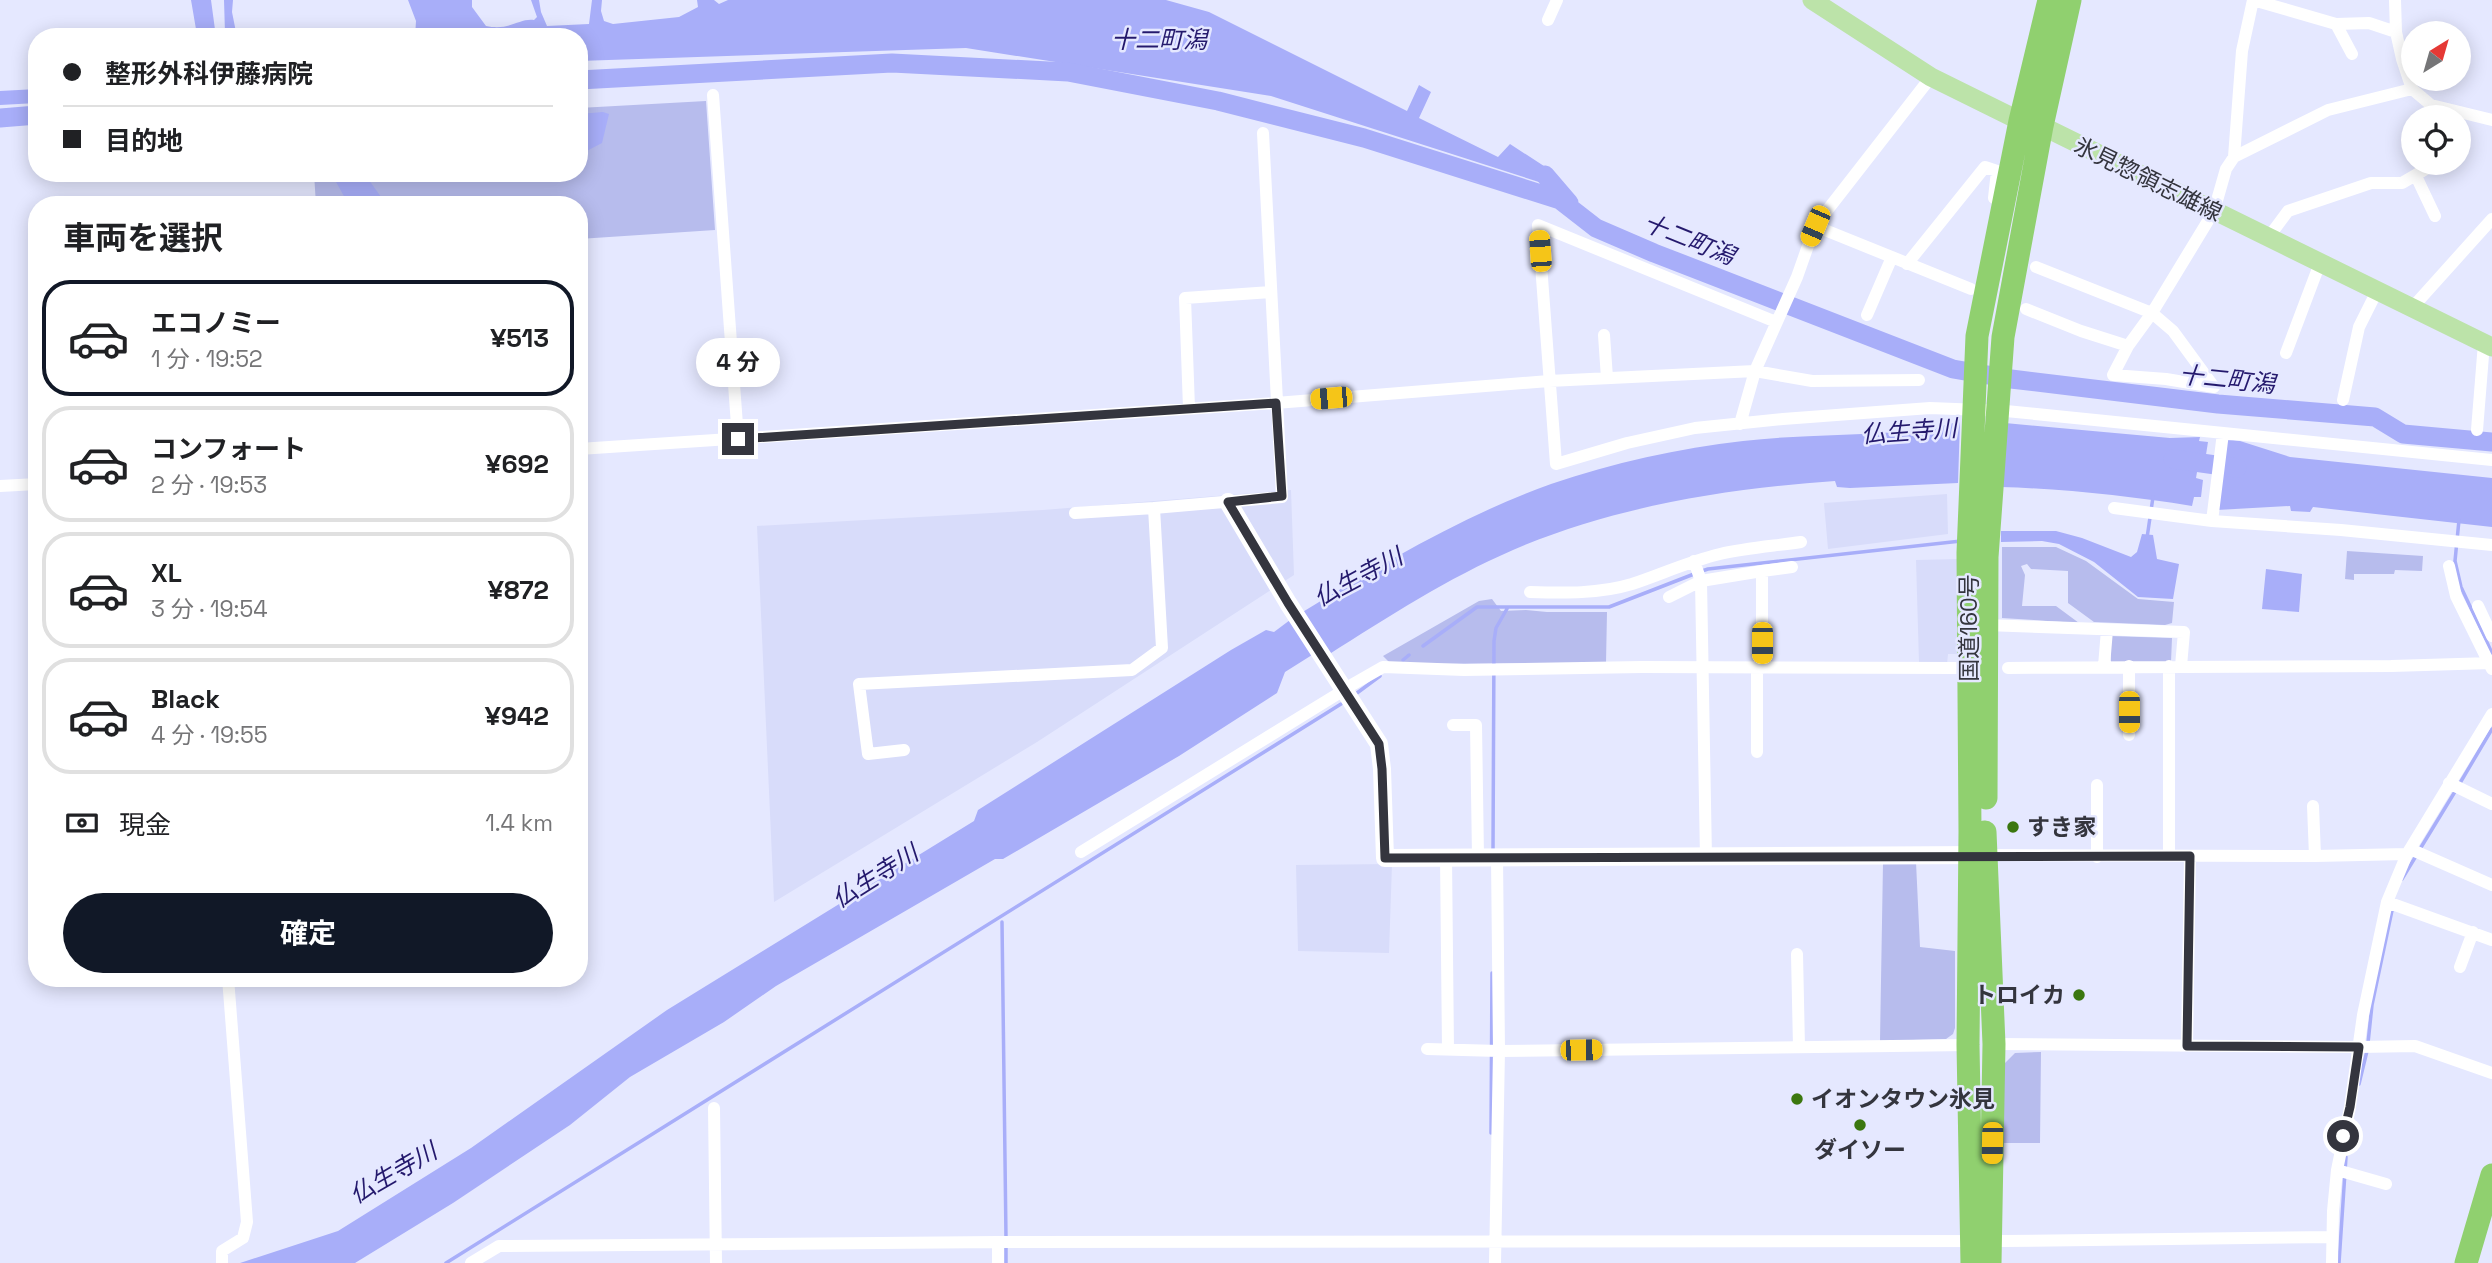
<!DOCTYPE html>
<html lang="ja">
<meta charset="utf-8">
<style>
:root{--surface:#fff;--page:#f2f2f2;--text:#202124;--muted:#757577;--line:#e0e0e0;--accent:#111827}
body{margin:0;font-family:"Space Grotesk","Noto Sans JP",sans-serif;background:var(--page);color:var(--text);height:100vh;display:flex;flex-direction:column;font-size:26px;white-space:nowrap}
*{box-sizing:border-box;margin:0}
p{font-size:23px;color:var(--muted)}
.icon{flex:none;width:38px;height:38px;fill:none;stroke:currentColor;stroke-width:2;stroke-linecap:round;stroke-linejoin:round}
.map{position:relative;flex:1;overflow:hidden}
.details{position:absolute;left:28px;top:196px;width:560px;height:791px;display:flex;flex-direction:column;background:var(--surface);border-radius:28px;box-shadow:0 4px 18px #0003}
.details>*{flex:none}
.guide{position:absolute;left:28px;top:28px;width:560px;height:154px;border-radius:28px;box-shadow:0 4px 18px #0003;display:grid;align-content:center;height:154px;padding:0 35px;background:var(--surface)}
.needle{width:46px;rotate:37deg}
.controls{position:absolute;left:2401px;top:21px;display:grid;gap:14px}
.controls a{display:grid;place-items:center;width:70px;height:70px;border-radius:50%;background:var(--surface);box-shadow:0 4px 18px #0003;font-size:35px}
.end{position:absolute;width:32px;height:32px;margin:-16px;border:9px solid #34353e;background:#fff;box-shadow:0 0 0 4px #fff}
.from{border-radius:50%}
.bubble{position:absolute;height:49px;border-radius:24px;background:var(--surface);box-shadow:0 4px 18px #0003;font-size:23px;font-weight:700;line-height:49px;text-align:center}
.car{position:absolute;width:21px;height:42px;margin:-21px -10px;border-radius:9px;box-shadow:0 0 5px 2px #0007;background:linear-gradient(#f5c518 24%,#345 0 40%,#f5c518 0 76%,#345 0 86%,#f5c518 0)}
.guide b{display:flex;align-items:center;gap:24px;height:66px;font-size:26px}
.guide b+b{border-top:2px solid var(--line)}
.guide i{width:18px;height:18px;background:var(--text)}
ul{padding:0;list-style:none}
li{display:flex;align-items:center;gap:21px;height:116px;margin:0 14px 10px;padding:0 21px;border:4px solid var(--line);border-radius:28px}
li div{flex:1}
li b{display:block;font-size:26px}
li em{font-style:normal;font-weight:700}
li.on{border-color:var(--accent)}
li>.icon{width:63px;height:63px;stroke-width:1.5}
h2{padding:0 35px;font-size:32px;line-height:84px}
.pay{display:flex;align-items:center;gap:18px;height:77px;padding:0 35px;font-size:26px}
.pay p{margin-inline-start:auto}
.action{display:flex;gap:14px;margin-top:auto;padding:14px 35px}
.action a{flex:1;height:80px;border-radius:42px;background:var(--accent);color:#fff;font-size:28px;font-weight:700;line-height:80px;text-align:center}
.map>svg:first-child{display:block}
</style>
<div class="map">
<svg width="2492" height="1263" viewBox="0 0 2492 1263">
<rect width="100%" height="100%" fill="#e5e8ff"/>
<path fill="#d8dcfa" d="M1291,490L1294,575L1037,742L774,902L757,526L1043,510Z
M1947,494L1948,534L1828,549L1824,503Z
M1959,559L1958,654H1948L1947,664L1919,663L1916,560Z
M1392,864L1389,953L1298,951L1296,865Z"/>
<path fill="#b7bced" d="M706,101L715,230L579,239V205H316L314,173H579V108Z
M2002,547H2056L2086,561L2138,599L2174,602L2172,623L2165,625L2094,622L2068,603V571L2031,569L2027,564L2021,566L2025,575L2022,606H2056L2079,623L2002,618Z
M2347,551L2423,556L2422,571L2395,570L2394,574H2354V580L2345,579Z
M1492,599L1501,611L1526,610L1547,612H1607L1606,663L1391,664L1383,656L1479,601Z
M2110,636L2172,638L2171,662L2111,663Z
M1916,862L1920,947L1955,951V1028L1953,1034L1946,1039L1880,1041L1883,863Z
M2041,1052L2040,1143H2004L2002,1076L2004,1064L2015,1053Z"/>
<path fill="#a8aef9" d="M191,0H211L216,37L197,35Z
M224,0H233L232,12L237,37H216L225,33Z
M408,0H472V7L486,26C510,31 519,18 534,20L537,17L531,0H539L541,12L547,26L589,24L592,0H602L601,11L604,21L613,24L679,17L698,7L697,0H714L719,4L728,0H1166L1209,12L1407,111L1419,85L1431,92L1419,118L1498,157L1510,144L1547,168L1542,183L1271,96L966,48L579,61V37H415L416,21Z
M37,89V103L0,105V91Z
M603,112L609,114L602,143L579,155V114Z
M331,173H364L381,197L377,204L346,205L345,198Z
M1960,422L1958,483L1850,488L1837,487L1835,481C1726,489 1615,506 1513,550C1448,578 1388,617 1328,655L1301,613C1382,564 1462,516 1551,484C1612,463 1680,448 1743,441C1795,435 1846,436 1898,432C1909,431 1923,431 1935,428C1944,425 1951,423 1960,422Z
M2005,423L2170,438L2200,437L2199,441L2208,442L2205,461L2199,460L2196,478L2203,480L2201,497H2194L2192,506C2129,496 2065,489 2001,487Z
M2226,440L2240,441L2290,457L2492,478V527L2313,507L2310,512L2291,511L2290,506L2217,510Z
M2001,531H2056L2082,538L2131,557L2137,552L2142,534L2153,535L2157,559L2179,564L2173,599L2138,597L2094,562L2059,544L2042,541L2001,542Z
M2266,569L2302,574L2299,612L2262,609Z
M1290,620L1312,655L1285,672L1277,693L1179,756L1003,859H995L776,986L724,1022L630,1077L570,1125L453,1203L355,1263H240L338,1231L471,1148L667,1010L974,821L978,810L1231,650L1266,630L1274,632Z"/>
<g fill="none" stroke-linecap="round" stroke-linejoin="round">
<path stroke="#a8aef9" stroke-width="3.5" d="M2459,520L2455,561L2461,587L2492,653
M2147,538L2153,497
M1702,571L1708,569L1961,541
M1423,646L1477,607H1609L1694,574
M1403,660L1409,655
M1357,693L1380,676
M2460,783L2492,729
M2420,849L2456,790
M1493,853L1494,641L1496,628L1508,607
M2402,879L2416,856
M1002,922L1006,1238
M2368,1043L2372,1005L2393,906
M2359,1084L2367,1051
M1491,1133L1492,973
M1006,1246V1263
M446,1263L1341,704
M2339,1263L2346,1157"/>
<path stroke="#a8aef9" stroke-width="19" d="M579,80L892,63L1068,72L1218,101L1364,138L1560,200L1596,228L1654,253L1953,369L2011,379L2218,404L2375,417L2403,434L2492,442
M0,118L37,115
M1545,175L1569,203
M2173,459L2237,468"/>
<path stroke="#fff" stroke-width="12" d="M2253,0L2336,24L2369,23L2396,32
M2395,0L2396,32L2402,59L2412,89L2431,105L2492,120
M1548,20L1557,0
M2336,24L2352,54
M713,95L738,439
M2234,157L2242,51L2253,0
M2416,176L2435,216
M1815,226L1971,289
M2268,238L2288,211L2371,183H2402L2436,163
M1907,264L1985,167L1997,171L1994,198
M2036,267L2152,313L2214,211L2226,169L2234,157L2328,110L2412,89
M2412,308L2492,219
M2026,309L2081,331L2128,346
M2152,313L2173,331L2214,387L2166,379L2113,375L2128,346Z
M1867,315L1892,257
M1776,322L1538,225L1556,464L1627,443L1695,428L1783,419L1930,408L2006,411L2492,460
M1604,335L1607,378
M2286,353L2320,263
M2343,400L2359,327L2377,291
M1189,408L1185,298L1271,292
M1740,424L1755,371L1797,277L1815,226L1931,77
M2477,430L2484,343
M579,449L1276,403L1549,381L1755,371L1812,381L1919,380
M0,486L37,484
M2114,508L2212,521L2223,433
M1075,513L1154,508
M2212,521L2341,530L2492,545
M2449,566L2456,596L2492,669
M1530,592C1564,593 1599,594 1632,584C1662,574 1690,561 1720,554C1746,548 1774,546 1801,542
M1669,597L1701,581L1694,561
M2478,606L2492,636
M1986,625L2184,632L2181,666
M2104,666L2107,630
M2129,666V735
M2169,666V856
M1762,668V571L1792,567
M2008,668L2391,666L2492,663
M1348,687L1383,667L1464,670L1642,667L1956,668
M1453,725H1476L1478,857
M904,750L868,754L859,684L1132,670L1162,648L1154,508L1282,497L1263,133
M1757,752V668
M2449,783L2492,804
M2313,806L2315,856
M2410,849L2492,885
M1081,852L1336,695
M1986,855L2315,856L2407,854
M1446,857L1448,1050
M2097,857V785
M1706,858L1701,581L1762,571
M2387,902L2492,940
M1797,954L1799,1047
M2460,967L2473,932
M1994,1044L2359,1047L2415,1046L2492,1073
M2187,1046L2190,856
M1427,1049L1499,1051L1968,1045
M714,1108L716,1263
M2337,1170L2386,1184
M998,1242V1263
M222,1263V1251L243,1238L247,1222L228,978
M471,1263L499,1246L998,1242L2004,1241L2332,1237
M1495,1263L1499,1051L1497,857
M2332,1263L2333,1211L2337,1170L2350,1107L2363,1015L2387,902L2407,854L2492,714"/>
<path stroke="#fff" stroke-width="18" d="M1228,502L1288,603L1379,744L1382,769L1385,858L1982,855"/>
<path stroke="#bce3a9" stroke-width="19" d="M1812,0L1931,77L2020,121L2042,126L2492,347"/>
<path stroke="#90d06f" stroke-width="23" d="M1986,798L1987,557L2003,337L2042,126L2070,0
M1985,832L1994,1044L1990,1263
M1972,1263L1968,1045L1970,832L1968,553L1977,336L2020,121L2049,0
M2466,1263L2492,1175"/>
</g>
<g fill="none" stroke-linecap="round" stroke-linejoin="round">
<path stroke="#34353e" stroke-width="9" d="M738,439L1276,403L1282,496L1228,502L1288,603L1379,744L1382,769L1385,858L2190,856L2187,1046L2359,1047L2350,1107L2343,1136"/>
</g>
<g fill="#3b770f" stroke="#e5e8ff" stroke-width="2.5">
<circle cx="2013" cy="827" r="7"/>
<circle cx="2079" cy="995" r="7"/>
<circle cx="1797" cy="1099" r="7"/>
<circle cx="1860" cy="1125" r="7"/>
</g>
<g text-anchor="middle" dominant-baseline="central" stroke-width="5" stroke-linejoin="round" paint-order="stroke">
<g font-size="23" fill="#34353e" stroke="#e5e8ff">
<text transform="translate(2148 179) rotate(26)">氷見惣領志雄線</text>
<text transform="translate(1969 628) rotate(-90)">国道160号</text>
</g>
<g font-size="23" font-weight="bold" fill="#34353e" stroke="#e5e8ff" text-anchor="start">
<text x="2027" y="827">すき家</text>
<text x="2065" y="995" text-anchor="end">トロイカ</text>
<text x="1811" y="1099">イオンタウン氷見</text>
<text x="1860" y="1150" text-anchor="middle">ダイソー</text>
</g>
<g font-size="24" font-style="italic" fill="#24196d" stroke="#e5e8ff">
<text x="1159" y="39">十二町潟</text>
<text transform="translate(1689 239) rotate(22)">十二町潟</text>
<text transform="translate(2227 379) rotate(6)">十二町潟</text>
<text transform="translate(1909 431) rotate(-4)">仏生寺川</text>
<text transform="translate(1358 577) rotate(-28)">仏生寺川</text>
<text transform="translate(875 876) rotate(-32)">仏生寺川</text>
<text transform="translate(393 1173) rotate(-30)">仏生寺川</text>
</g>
</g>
</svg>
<div class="controls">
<a><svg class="needle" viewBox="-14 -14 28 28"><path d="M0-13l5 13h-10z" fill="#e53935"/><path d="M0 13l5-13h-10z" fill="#757577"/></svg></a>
<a><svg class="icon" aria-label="locate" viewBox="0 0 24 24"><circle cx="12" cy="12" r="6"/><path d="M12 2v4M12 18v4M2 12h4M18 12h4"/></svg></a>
</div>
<i class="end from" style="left:2343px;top:1136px"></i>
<i class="end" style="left:738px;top:439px"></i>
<div class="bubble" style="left:696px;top:338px;width:84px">4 分</div>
<i class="car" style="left:1815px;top:226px;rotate:203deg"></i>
<i class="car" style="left:1540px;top:251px;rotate:356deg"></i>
<i class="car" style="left:1331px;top:398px;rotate:265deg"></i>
<i class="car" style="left:1762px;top:643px;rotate:180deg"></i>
<i class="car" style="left:2129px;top:712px;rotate:180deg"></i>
<i class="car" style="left:1581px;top:1050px;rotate:89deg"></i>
<i class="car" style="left:1992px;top:1143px;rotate:181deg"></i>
<div class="guide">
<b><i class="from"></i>整形外科伊藤病院</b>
<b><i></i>目的地</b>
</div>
<section class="details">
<h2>車両を選択</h2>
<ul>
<li class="on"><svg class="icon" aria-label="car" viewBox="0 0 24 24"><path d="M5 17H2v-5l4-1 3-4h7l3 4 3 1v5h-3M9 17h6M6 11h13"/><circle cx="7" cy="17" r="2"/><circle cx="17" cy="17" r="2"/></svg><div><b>エコノミー</b><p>1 分 · 19:52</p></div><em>¥513</em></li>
<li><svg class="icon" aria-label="car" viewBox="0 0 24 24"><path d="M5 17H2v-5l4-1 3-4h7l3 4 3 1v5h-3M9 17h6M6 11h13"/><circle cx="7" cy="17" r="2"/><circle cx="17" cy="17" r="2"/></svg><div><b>コンフォート</b><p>2 分 · 19:53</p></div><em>¥692</em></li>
<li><svg class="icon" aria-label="car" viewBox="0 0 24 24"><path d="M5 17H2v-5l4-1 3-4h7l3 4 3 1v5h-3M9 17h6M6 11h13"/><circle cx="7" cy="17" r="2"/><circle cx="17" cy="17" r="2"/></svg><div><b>XL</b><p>3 分 · 19:54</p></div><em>¥872</em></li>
<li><svg class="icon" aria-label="car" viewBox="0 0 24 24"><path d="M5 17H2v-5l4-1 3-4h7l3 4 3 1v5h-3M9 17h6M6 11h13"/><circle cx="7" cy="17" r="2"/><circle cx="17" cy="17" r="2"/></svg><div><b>Black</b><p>4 分 · 19:55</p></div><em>¥942</em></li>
</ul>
<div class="pay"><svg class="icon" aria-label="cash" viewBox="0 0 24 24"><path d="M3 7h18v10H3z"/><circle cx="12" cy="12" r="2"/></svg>現金<p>1.4 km</p></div>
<div class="action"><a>確定</a></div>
</section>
</div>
